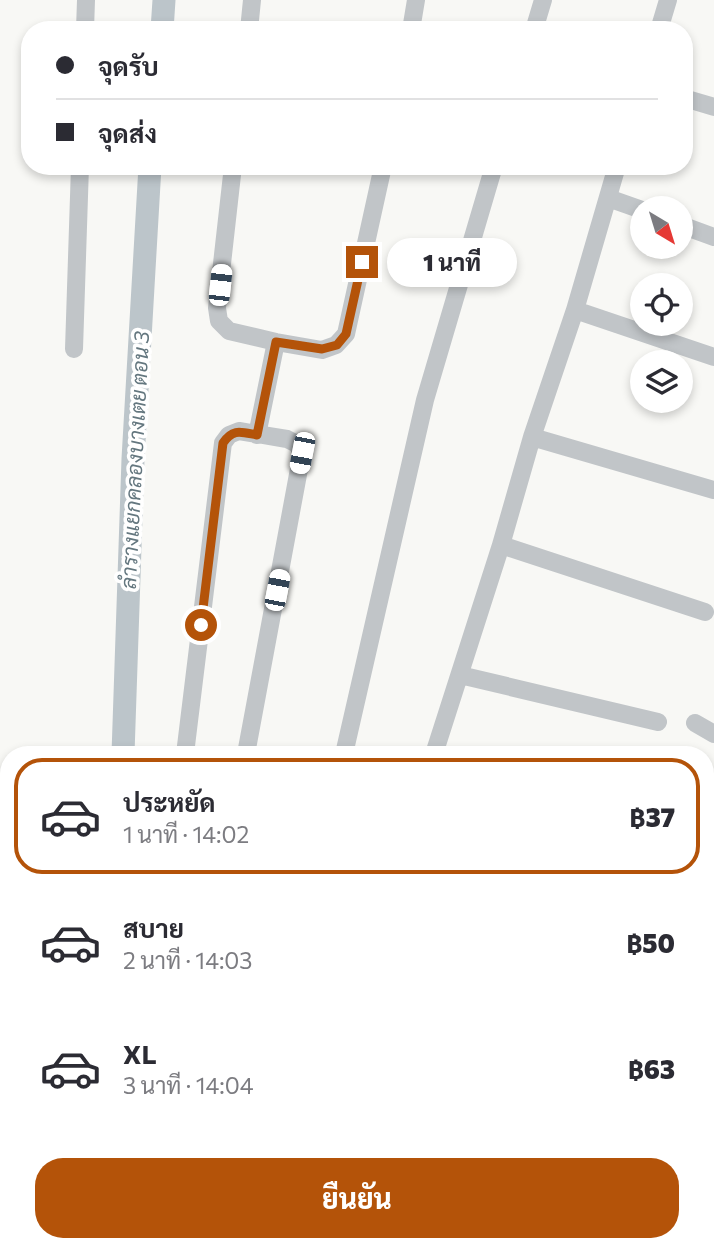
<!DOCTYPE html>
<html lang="th">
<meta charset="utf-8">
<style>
:root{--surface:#fff;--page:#f2f2f3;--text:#2b2b33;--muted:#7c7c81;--line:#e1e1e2;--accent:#b45309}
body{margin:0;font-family:Commissioner,Sarabun,sans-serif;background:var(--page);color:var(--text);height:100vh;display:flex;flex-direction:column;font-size:26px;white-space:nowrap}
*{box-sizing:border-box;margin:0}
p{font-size:23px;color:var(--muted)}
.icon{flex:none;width:38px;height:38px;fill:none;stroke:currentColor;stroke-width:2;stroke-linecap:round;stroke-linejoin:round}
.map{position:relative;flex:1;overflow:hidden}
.sheet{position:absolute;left:0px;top:746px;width:714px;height:506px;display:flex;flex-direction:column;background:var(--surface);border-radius:28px 28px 0 0;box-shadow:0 4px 10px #0003}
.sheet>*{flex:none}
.hud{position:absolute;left:21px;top:21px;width:672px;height:154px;border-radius:28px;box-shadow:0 4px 10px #0003;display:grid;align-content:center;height:154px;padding:0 35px;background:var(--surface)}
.needle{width:46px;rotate:142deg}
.tools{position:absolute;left:630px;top:196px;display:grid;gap:14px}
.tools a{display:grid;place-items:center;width:63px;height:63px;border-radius:50%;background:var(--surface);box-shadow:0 4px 10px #0003;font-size:35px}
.end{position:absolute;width:32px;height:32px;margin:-16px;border:9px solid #b45309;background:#fff;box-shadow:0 0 0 4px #fff}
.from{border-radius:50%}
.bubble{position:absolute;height:49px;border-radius:24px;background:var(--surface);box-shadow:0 4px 10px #0003;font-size:23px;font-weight:800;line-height:49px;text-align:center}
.car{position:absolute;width:21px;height:42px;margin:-21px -10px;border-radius:9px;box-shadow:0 0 5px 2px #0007;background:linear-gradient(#fff 24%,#345 0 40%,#fff 0 76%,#345 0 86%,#fff 0)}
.hud b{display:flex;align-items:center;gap:24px;height:66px;font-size:26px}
.hud b+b{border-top:2px solid var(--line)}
.hud i{width:18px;height:18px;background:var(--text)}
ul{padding:12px 0 0;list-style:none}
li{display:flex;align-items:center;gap:21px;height:116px;margin:0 14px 10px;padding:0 21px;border:4px solid transparent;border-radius:28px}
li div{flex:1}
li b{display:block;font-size:26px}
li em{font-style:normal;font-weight:800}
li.active{border-color:var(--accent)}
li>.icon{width:63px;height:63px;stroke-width:1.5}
.cta{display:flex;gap:14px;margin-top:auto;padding:14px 35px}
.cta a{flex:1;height:80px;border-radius:28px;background:var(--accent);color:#fff;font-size:28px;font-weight:800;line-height:80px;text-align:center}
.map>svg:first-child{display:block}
</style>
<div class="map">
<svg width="714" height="1251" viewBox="0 0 714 1251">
<rect width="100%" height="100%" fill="#f8f8f5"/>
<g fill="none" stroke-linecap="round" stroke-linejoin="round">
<path stroke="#bcc5ca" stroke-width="23" d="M162,30L164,0
M123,754L133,459L150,166
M75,1251L77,1242"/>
<path stroke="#c1c5c8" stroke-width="18" d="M85,30L86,0
M249,30L252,0
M411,30L416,0
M534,30L543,0
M659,30L668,0
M684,98L714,107
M233,166L217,308L219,321L229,331L276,342L322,350L336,345L346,334L383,166
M608,198L642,210
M681,225L714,237
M575,310L714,357
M74,349L80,166
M257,435L276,342
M532,437L714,490
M501,545L705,612
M460,675L658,722
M695,723L714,734
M185,754L223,443L229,435L239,431L287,439L297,444L302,453L246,754
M344,754L425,400L494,166
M434,754L501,545L532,437L575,310L617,166
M705,890L714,894
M705,989L714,975
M173,1249L174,1242
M302,1251L304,1242
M553,1251L557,1242
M706,1251L714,1238"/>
</g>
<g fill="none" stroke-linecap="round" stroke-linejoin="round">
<path stroke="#b45309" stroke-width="9" d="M201,625L223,443C233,428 241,432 257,435L276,342L322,349L337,345L346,334L362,262"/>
</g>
<g text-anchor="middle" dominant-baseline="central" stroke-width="7" stroke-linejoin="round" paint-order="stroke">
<g font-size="21" font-style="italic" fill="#64777f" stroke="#fff">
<text transform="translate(134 460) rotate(-87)">ลำรางแยกคลองบางเตย ตอน 3</text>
</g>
</g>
</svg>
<div class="tools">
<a><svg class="needle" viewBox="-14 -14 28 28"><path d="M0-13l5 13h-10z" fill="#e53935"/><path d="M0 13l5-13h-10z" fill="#7c7c81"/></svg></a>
<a><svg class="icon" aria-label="locate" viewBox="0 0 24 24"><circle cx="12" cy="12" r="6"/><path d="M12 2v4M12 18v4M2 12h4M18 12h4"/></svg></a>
<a><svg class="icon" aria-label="layers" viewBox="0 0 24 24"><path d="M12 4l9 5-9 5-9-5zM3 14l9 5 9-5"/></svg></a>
</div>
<i class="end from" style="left:201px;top:625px"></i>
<i class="end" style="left:362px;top:262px"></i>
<div class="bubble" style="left:387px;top:238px;width:130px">1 นาที</div>
<i class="car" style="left:220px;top:285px;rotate:6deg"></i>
<i class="car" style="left:302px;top:453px;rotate:191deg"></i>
<i class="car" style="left:277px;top:590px;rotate:11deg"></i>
<div class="hud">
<b><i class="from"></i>จุดรับ</b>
<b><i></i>จุดส่ง</b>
</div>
<section class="sheet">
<ul>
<li class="active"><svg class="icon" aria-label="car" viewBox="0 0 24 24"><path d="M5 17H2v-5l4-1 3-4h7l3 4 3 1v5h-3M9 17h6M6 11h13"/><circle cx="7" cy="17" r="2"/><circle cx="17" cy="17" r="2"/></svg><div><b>ประหยัด</b><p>1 นาที · 14:02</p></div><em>฿37</em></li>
<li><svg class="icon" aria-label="car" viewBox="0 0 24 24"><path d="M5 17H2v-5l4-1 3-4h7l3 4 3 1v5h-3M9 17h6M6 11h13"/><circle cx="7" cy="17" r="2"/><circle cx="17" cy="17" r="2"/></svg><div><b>สบาย</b><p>2 นาที · 14:03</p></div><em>฿50</em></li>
<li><svg class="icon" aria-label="car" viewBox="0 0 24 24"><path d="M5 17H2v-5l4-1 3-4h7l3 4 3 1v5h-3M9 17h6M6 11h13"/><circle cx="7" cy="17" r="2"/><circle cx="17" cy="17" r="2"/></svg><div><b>XL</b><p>3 นาที · 14:04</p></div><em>฿63</em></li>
</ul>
<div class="cta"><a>ยืนยัน</a></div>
</section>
</div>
